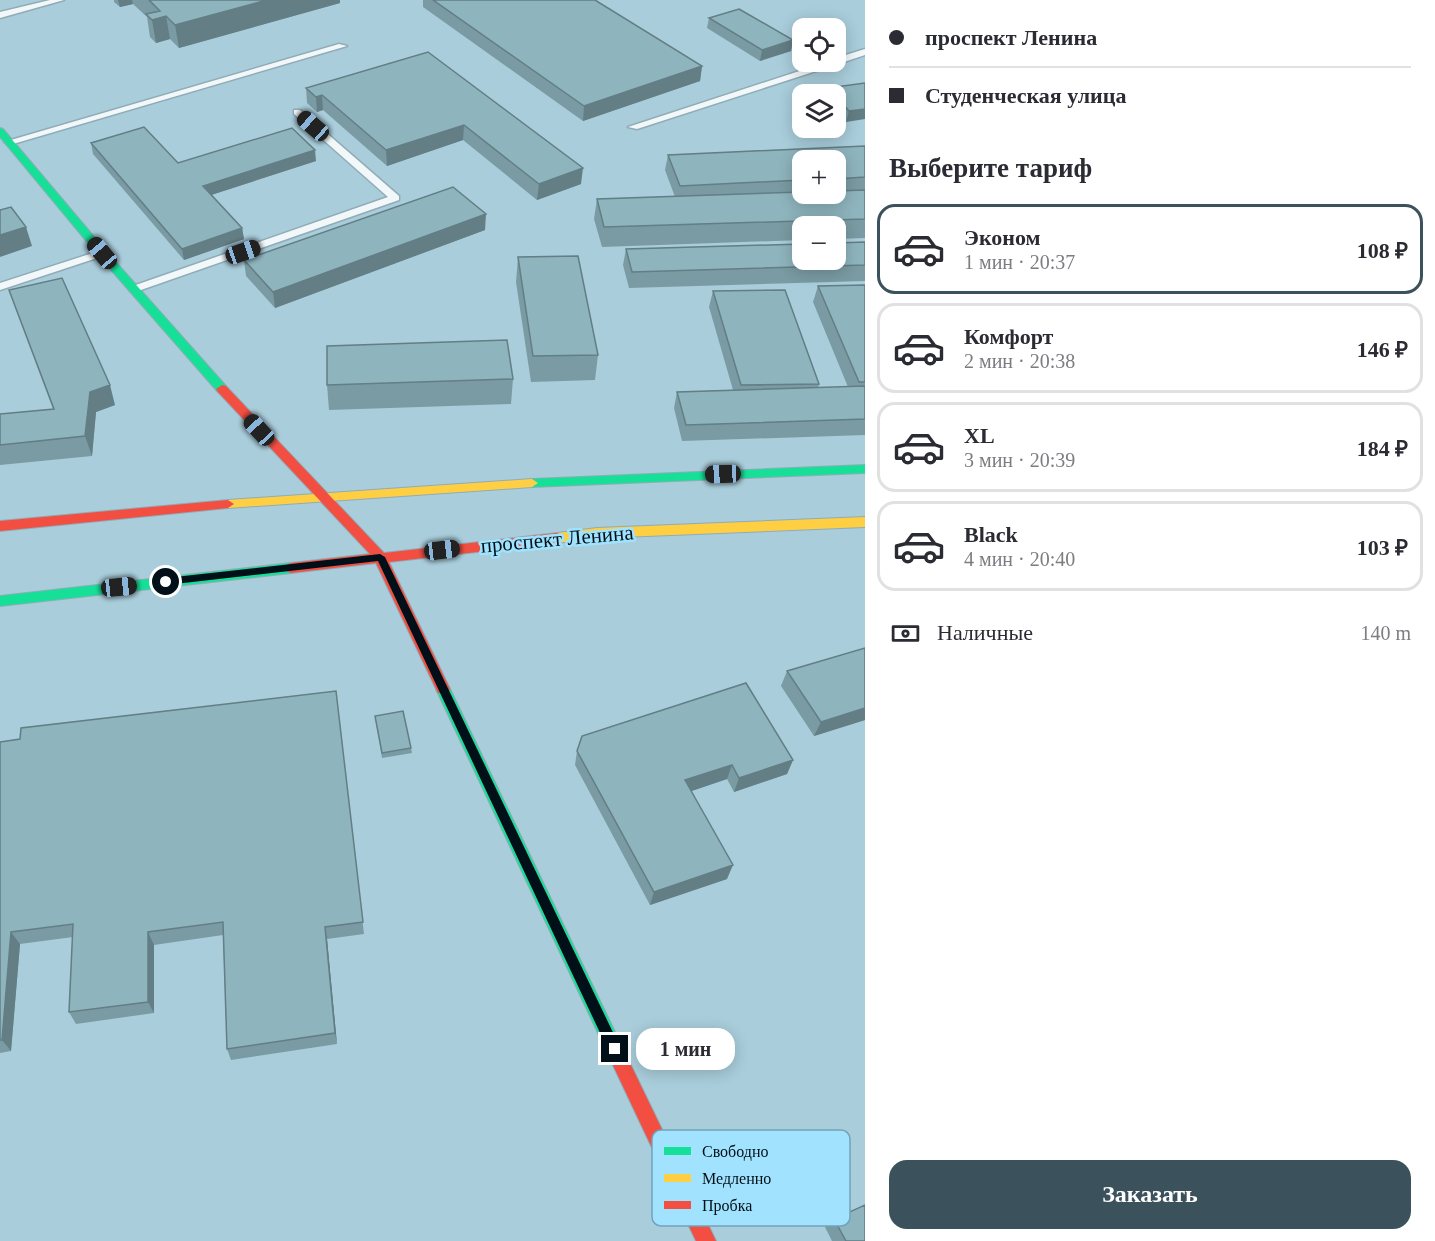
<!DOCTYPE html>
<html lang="ru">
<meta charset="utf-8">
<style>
:root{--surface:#fff;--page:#f2f2f3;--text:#2b2b33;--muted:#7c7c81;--line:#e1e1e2;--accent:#3b525c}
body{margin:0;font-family:Georgia,serif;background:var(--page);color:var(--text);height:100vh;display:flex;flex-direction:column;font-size:22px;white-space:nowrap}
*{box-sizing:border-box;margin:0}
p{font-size:20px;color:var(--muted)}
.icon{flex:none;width:33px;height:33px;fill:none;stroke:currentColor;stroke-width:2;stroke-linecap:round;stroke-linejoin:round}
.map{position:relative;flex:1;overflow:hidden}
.drawer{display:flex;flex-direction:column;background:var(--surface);width:570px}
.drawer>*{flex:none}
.banner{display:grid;align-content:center;height:132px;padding:0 24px;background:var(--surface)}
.tools{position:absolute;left:792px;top:18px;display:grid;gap:12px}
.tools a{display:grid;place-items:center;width:54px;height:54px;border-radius:12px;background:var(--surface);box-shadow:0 3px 15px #0003;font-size:30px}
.end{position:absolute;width:27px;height:27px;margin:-14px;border:8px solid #000f18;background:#fff;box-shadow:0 0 0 3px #fff}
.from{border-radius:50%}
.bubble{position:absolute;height:42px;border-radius:18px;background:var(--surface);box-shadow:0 3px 15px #0003;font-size:20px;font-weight:700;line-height:42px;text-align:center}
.car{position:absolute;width:18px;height:36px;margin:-18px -9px;border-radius:8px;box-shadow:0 0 4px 2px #0007;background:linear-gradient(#222 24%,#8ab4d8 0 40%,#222 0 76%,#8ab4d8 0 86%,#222 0)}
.banner b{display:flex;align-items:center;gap:21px;height:57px;font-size:22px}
.banner b+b{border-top:2px solid var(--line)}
.banner i{width:15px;height:15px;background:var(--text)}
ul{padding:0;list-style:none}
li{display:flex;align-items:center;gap:18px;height:90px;margin:0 12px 9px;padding:0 12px;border:3px solid var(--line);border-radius:18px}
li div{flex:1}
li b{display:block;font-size:22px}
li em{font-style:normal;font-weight:700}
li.on{border-color:var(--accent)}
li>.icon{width:54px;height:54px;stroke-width:1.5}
h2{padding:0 24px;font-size:27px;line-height:72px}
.pay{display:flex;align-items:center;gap:15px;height:66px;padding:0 24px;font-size:22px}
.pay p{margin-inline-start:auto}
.button{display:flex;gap:12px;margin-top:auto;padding:12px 24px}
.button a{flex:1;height:69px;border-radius:18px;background:var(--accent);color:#fff;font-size:24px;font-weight:700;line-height:69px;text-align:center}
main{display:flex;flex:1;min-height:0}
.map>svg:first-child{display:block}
</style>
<main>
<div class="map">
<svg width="865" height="1241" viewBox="0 0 865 1241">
<rect width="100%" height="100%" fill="#a9cddb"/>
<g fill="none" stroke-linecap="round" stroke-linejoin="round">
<defs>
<path id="lane" d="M50,0H64L0,18V12Z
M339,44L347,46L13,144L4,142Z
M865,49V55L838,64L637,129L628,127L827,62H836V58Z
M294,110H300L399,196V200L138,291H130V287L388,197L294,114Z
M102,250L108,253L106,255L0,290V283Z"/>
<path id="fast" d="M0,128L3,129L106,251L226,386V392H218L98,255L0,137Z
M865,465V473L532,487L526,483L532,479Z
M291,563L298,568L291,573L0,606V596Z
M443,683L448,685L450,689L626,1055L629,1061L626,1067L620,1070L614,1067L436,689L438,685Z"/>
<path id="slow" d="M532,479L538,483L532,487L228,508L222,504L228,500Z
M865,517V527L597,538L557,543L551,538L557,533L597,528Z"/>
<path id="jam" d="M222,385L226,386L384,553L557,533L562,535L563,538L557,543L389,562L450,689L448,693H438L376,563L291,573L286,571L284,568L286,565L291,563L370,554L218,392L216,389Z
M228,500L234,504L228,508L0,531V521Z
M620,1052L626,1055L716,1241H696L611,1061L614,1055Z"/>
</defs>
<use href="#lane" stroke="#90acb6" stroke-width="3"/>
<use href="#fast" stroke="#90acb6" stroke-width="2"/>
<use href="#slow" stroke="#90acb6" stroke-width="2"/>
<use href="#jam" stroke="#90acb6" stroke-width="2"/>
<use href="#lane" fill="#f2f8fa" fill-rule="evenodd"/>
<use href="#fast" fill="#16e098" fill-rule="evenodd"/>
<use href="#slow" fill="#ffcf43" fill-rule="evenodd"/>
<use href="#jam" fill="#f24e42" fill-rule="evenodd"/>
</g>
<path fill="#7a9ba3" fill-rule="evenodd" d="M114,0H340V3L179,48L170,39L156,43L150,37L147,17L133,4L120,7L114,2Z
M423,0H595L702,66L700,81L583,121L423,7Z
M709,18L793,40L791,51L760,61L707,28Z
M428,52L581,184L537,200L463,140L387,166L323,110L317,112L307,103L306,88Z
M865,83L846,122L836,110V94H826L828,88Z
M91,143L178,163L316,161L211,195L242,228L244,239L184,260L93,154Z
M865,146V238L836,239V226H802V240L602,247L594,219L597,199L675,197L665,170L668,155ZM802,160H836V194H802Z
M485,230L275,308L246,276L244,260Z
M865,242V281L629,288L623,265L626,249Z
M518,257L598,355L595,380L531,382L516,282Z
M865,285V435L682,441L674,408L677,392L733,390L709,307L713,291L819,384L818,388L848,387L813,302L818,286Z
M9,290L115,405L96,412L92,456L0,465V414L53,409L16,310Z
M513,379L511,404L329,410L327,385Z
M865,648V720L814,736L781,686L787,671Z
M336,691L364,934L327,939L337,1044L231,1060L227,1049L223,935L154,945V1013L76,1024L69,1012L73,937L20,944L11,1051L0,1053V742Z
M375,716L411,748L412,753L382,758Z
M577,751L793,760L787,774L734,792L727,779L691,791L727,879L650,905L575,765Z
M834,1219L865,1241H832L825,1227Z"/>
<path fill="#637e84" d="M118,0H132L133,4L120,7Z
M267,0H340V3L179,48L175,25Z
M166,16L170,39L156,43L152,20Z
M793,40L791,51L760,61L762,50Z
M702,66L700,81L583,121L584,106Z
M322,95L323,110L317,112L316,97Z
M865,109V119L846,122L849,111Z
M464,125L463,140L387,166L386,150Z
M315,150L316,161L205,197L203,186Z
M583,168L581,184L537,200L539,184Z
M486,214L485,230L275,308L273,292Z
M26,227L32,246L0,257V235Z
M242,228L244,239L184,260L182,249Z
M110,385L115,405L96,412L92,456L85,436L90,392Z
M865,708V720L814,736L821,722Z
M793,760L787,774L734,792L739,778Z
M732,765L727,779L680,795L685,780Z
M733,865L727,879L650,905L654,892Z
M325,927L327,939L337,1044L335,1033Z
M11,932L20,944L11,1051L2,1040Z
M148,932L154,945V1013L148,1002Z"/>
<path fill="#8eb4bd" stroke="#637e84" stroke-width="1.5" d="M149,0H267L175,25L166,16L152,20L146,14L160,11Z
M433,0H595L702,66L584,106Z
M739,9L793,40L762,50L709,18Z
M428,52L583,168L539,184L464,125L386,150L322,95L316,97L306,88Z
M865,83V109L849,111L836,96V94H834L828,88Z
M144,127L178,163L292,128L315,150L203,186L242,228L182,249L91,143Z
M865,146V177L836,179V160H802V180L680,186L668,155Z
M453,187L486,214L273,292L244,260Z
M865,190V219L604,227L597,199L802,192V194H836V191Z
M11,207L26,227L0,235V210Z
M865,242V265L632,272L626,249L802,244V260H836V243Z
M578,256L598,355L533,356L518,257Z
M62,278L110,385L90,392L85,436L0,445V414L54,409L9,290Z
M865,285V382H859L818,286Z
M785,290L819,384L741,385L713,291Z
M507,340L513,379L327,385V346Z
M865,386V419L686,425L677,392Z
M865,648V708L821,722L787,671Z
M746,683L793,760L739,778L732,765L685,780L733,865L654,892L577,751L582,736Z
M336,691L363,922L325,927L335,1033L227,1049L223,922L148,932V1002L69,1012L73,924L11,932L2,1040H0V742L20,739L21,728Z
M403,711L411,748L382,753L375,716Z
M865,1205V1241H846L834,1219Z"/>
<path fill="#000f18" d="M380,554L385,557L619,1045L621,1049L619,1054L615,1056L610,1054L378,561L166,585L162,582L166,578Z"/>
<g text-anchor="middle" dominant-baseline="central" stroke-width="5" stroke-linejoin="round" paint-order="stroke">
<g font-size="21" fill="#000f18" stroke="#a1e3fe">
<text transform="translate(557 539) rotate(-5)">проспект Ленина</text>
</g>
</g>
<rect x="652" y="1130" width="198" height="96" rx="9" fill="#a1e3fe" stroke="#71a3b9" stroke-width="1.5"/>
<rect x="664" y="1147" width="27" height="8" fill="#16e098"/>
<rect x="664" y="1174" width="27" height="8" fill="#ffcf43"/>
<rect x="664" y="1201" width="27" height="8" fill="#f24e42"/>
<g font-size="16" fill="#000f18">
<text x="702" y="1157">Свободно</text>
<text x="702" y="1184">Медленно</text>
<text x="702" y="1211">Пробка</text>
</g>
</svg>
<div class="tools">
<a><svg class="icon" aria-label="locate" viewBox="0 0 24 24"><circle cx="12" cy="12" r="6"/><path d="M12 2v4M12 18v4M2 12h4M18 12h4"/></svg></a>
<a><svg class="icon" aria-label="layers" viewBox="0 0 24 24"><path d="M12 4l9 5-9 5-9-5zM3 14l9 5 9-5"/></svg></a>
<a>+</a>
<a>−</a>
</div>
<i class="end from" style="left:166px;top:582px"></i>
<i class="end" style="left:615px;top:1049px"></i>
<div class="bubble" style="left:636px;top:1028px;width:99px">1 мин</div>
<i class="car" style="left:313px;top:126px;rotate:311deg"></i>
<i class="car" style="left:243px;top:252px;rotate:71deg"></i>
<i class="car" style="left:102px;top:253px;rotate:320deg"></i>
<i class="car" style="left:259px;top:430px;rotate:317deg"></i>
<i class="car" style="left:723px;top:474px;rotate:268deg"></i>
<i class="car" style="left:442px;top:550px;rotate:83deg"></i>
<i class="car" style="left:119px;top:587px;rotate:84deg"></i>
</div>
<section class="drawer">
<div class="banner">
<b><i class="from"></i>проспект Ленина</b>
<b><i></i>Студенческая улица</b>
</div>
<h2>Выберите тариф</h2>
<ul>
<li class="on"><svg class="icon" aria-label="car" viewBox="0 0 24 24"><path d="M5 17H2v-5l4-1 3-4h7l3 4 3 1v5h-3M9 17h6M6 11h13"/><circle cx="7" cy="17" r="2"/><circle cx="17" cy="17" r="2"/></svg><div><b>Эконом</b><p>1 мин · 20:37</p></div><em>108 ₽</em></li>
<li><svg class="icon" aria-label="car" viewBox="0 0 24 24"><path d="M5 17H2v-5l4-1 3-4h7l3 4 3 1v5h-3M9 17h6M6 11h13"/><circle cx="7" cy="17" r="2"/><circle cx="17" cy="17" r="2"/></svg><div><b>Комфорт</b><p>2 мин · 20:38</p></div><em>146 ₽</em></li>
<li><svg class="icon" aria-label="car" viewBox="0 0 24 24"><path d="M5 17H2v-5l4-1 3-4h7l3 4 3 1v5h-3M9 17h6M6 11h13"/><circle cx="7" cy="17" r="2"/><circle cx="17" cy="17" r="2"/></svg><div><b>XL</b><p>3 мин · 20:39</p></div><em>184 ₽</em></li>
<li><svg class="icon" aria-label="car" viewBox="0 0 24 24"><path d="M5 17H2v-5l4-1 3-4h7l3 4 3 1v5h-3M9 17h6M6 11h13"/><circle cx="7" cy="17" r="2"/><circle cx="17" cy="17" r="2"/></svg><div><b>Black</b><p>4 мин · 20:40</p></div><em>103 ₽</em></li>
</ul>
<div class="pay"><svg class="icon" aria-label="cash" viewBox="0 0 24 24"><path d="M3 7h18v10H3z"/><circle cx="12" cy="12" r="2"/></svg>Наличные<p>140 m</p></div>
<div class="button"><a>Заказать</a></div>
</section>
</main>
